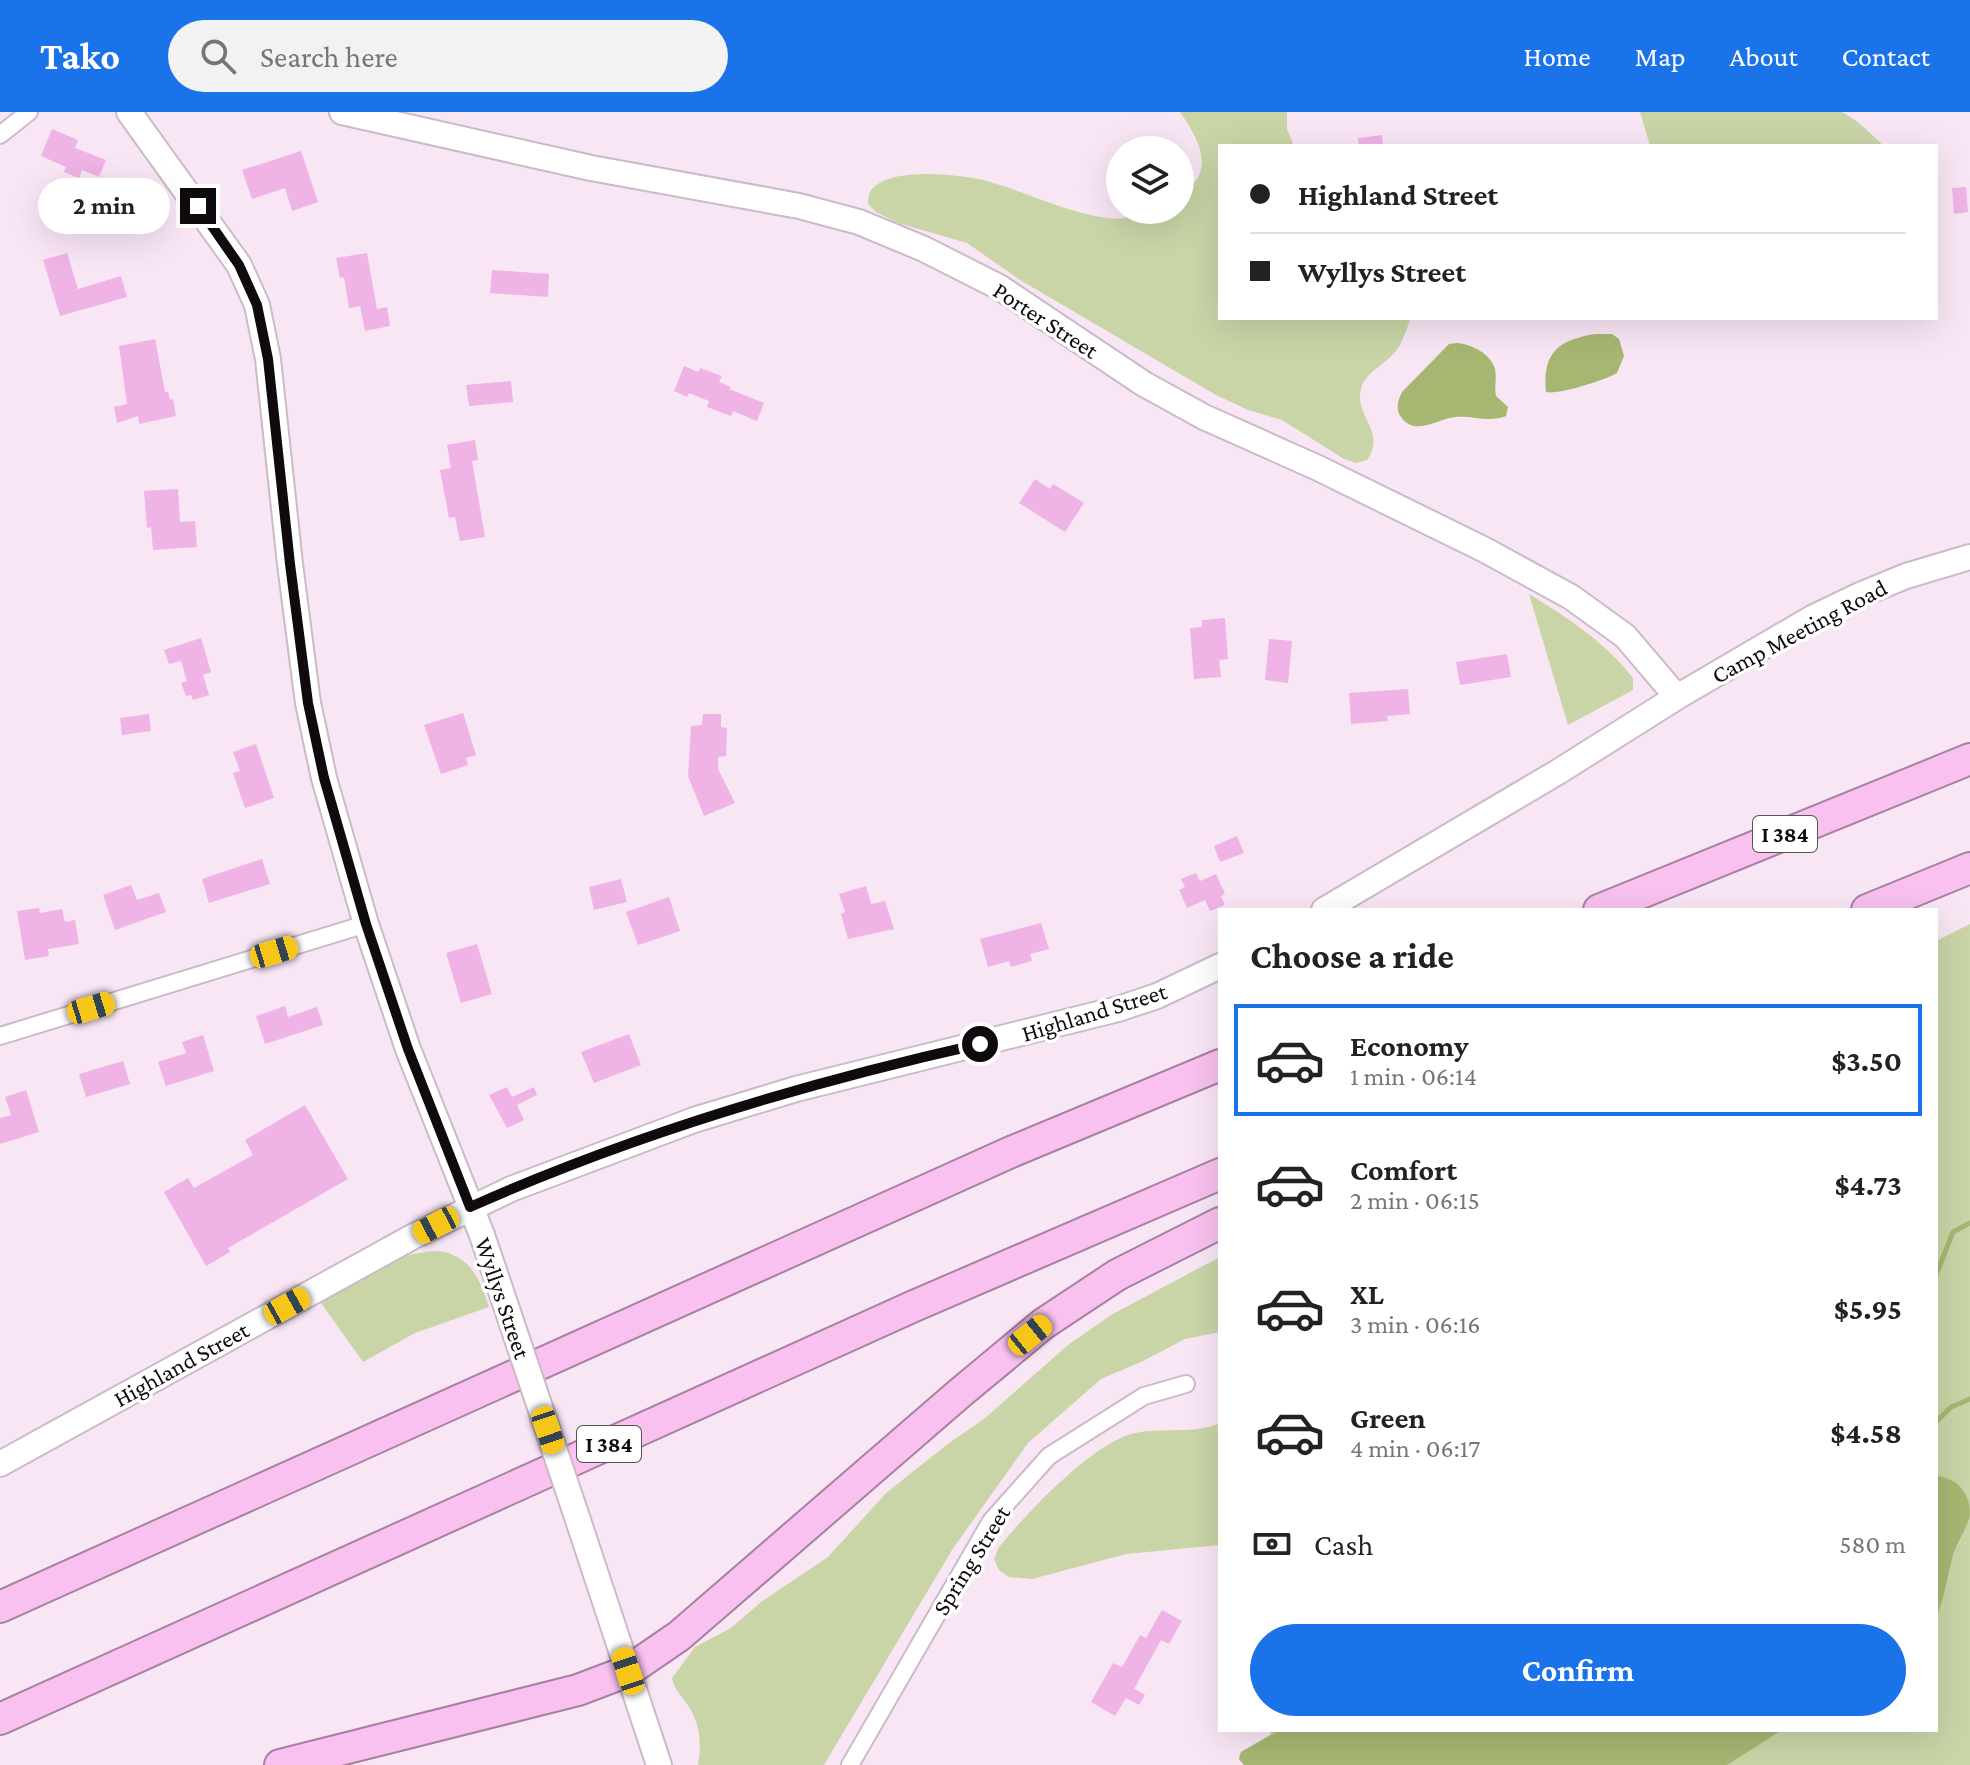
<!DOCTYPE html>
<meta charset="utf-8">
<style>
:root{--surface:#fff;--page:#f2f2f2;--text:#222;--muted:#767676;--line:#e0e0e0;--accent:#1a73e8}
body{margin:0;font-family:"Crimson Pro",serif;background:var(--page);color:var(--text);height:100vh;display:flex;flex-direction:column;font-size:30px;white-space:nowrap}
*{box-sizing:border-box;margin:0}
p{font-size:26px;color:var(--muted)}
.icon{flex:none;width:44px;height:44px;fill:none;stroke:currentColor;stroke-width:2;stroke-linecap:round;stroke-linejoin:round}
.map{position:relative;flex:1;overflow:hidden}
.details{position:absolute;left:1218px;top:796px;width:720px;height:824px;display:flex;flex-direction:column;background:var(--surface);border-radius:0px;box-shadow:0 8px 32px #0002}
.details>*{flex:none}
.banner{position:absolute;left:1218px;top:32px;width:720px;height:176px;border-radius:0px;box-shadow:0 8px 32px #0002;display:grid;align-content:center;height:176px;padding:0 32px;background:var(--surface)}
.fabs{position:absolute;left:1106px;top:24px;display:grid;gap:16px}
.fabs a{display:grid;place-items:center;width:88px;height:88px;border-radius:50%;background:var(--surface);box-shadow:0 8px 32px #0002;font-size:40px}
.end{position:absolute;width:36px;height:36px;margin:-18px;border:10px solid #0f0a0e;background:#fff;box-shadow:0 0 0 4px #fff}
.from{border-radius:50%}
.bubble{position:absolute;height:56px;border-radius:28px;background:var(--surface);box-shadow:0 8px 32px #0002;font-size:26px;font-weight:700;line-height:56px;text-align:center}
.car{position:absolute;width:24px;height:48px;margin:-24px -12px;border-radius:10px;box-shadow:0 0 6px 2px #0007;background:linear-gradient(#f5c518 24%,#345 0 40%,#f5c518 0 76%,#345 0 86%,#f5c518 0)}
.banner b{display:flex;align-items:center;gap:28px;height:76px;font-size:30px}
.banner b+b{border-top:2px solid var(--line)}
.banner i{width:20px;height:20px;background:var(--text)}
ul{padding:0;list-style:none}
li{display:flex;align-items:center;gap:24px;height:112px;margin:0 16px 12px;padding:0 16px;border:4px solid transparent;border-radius:0px}
li div{flex:1}
li b{display:block;font-size:30px}
li em{font-style:normal;font-weight:700}
li.active{border-color:var(--accent)}
li>.icon{width:72px;height:72px;stroke-width:1.5}
h2{padding:0 32px;font-size:36px;line-height:96px}
.pay{display:flex;align-items:center;gap:20px;height:88px;padding:0 32px;font-size:30px}
.pay p{margin-inline-start:auto}
.action{display:flex;gap:16px;margin-top:auto;padding:16px 32px}
.action a{flex:1;height:92px;border-radius:48px;background:var(--accent);color:#fff;font-size:32px;font-weight:700;line-height:92px;text-align:center}
header{display:flex;align-items:center;gap:48px;box-sizing:border-box;height:112px;padding:0 40px;background:var(--accent);color:#fff}
header strong{font-size:38px}
nav{display:flex;gap:44px;margin-inline-start:auto;font-size:28px}
.search{width:560px;height:72px;background:var(--page);display:flex;align-items:center;gap:20px;box-sizing:border-box;padding:0 28px;border-radius:44px;color:var(--muted);font-size:30px}
.map>svg:first-child{display:block}
</style>
<header>
<strong>Tako</strong>
<div class="search"><svg class="icon" aria-label="search" viewBox="0 0 24 24"><circle cx="10" cy="10" r="6"/><path d="M15 15l6 6"/></svg>Search here</div>
<nav><a>Home</a><a>Map</a><a>About</a><a>Contact</a></nav>
</header>
<div class="map">
<svg width="1970" height="1653" viewBox="0 0 1970 1653">
<rect width="100%" height="100%" fill="#f9e6f5"/>
<path fill="#c9d5a7" d="M1180,0H1287V17L1294,34H1220V206H1411C1406,217 1403,231 1395,240C1386,252 1365,260 1361,277C1354,304 1387,319 1367,348L1356,351L1344,347L1282,308L1248,298L1216,283L1020,168L967,131L898,111L876,100L868,92C868,90 869,81 870,80C885,54 958,62 983,68C1025,79 1064,100 1107,106C1123,109 1134,103 1149,99C1158,96 1170,98 1180,98V83C1217,60 1200,29 1180,0Z
M1640,0H1842L1858,10L1884,34H1650Z
M1529,482C1568,506 1604,529 1633,566V578L1568,613Z
M1970,812V1653H1244L1239,1647L1241,1640L1271,1622L1269,1618H1936V829Z
M438,1139C470,1143 480,1167 489,1195L415,1221L363,1250L319,1188C355,1169 395,1139 438,1139Z
M1220,1145V1220L1185,1227L1143,1249L1101,1267L1028,1331L952,1438L824,1653H698C702,1629 700,1609 685,1589C679,1581 674,1576 672,1566L695,1535L731,1516L761,1490L828,1445L886,1381L949,1331L984,1307L1068,1233L1111,1203Z
M1220,1311V1433L1126,1442L1032,1467L1009,1465L999,1458L994,1447L999,1435C1026,1402 1093,1330 1135,1321C1164,1315 1192,1323 1220,1311Z"/>
<path fill="#a6b772" d="M1595,222H1612L1619,227L1624,244L1617,261C1605,268 1559,283 1546,280C1542,240 1559,228 1595,222Z
M1458,231C1473,233 1491,242 1495,257C1497,266 1494,275 1496,284L1508,295L1506,304C1489,311 1473,303 1455,305C1437,307 1415,325 1401,305C1395,297 1398,288 1402,280L1449,232Z
M1936,1364C1956,1366 1970,1379 1970,1402C1968,1416 1957,1429 1953,1443C1947,1465 1945,1485 1936,1505Z
M1280,1618H1782L1727,1653H1244L1239,1647L1241,1640Z"/>
<g fill="none" stroke-linecap="round" stroke-linejoin="round">
<path stroke="#a6b772" stroke-width="5" d="M1936,1163L1953,1120L1970,1111
M1936,1310L1951,1295L1970,1287"/>
</g>
<path fill="#efb3e5" d="M52,17L78,28L75,36L106,48L99,65L82,58L79,66L64,60L66,55L41,44Z
M1382,23L1383,34H1359L1358,26Z
M1129,28L1148,38H1123Z
M301,39L318,90L292,99L285,76L252,87L242,58Z
M1966,75L1968,100L1954,102L1952,76Z
M67,141L78,177L121,164L127,185L60,204L43,148Z
M367,141L377,197L387,195L390,214L365,219L360,194L349,196L344,165L340,166L336,146Z
M492,158L549,162L548,185L490,181Z
M155,227L165,280H168L170,288L173,287L176,304L139,312L138,304L117,311L114,295L127,292L119,234Z
M684,254L698,260L700,256L722,264L719,270L731,275L729,277L764,291L757,309L733,299L731,304L707,295L709,289L689,281L687,285L674,279Z
M511,269L513,290L469,294L466,273Z
M475,328L478,348L472,349L485,425L460,429L455,405L449,406L440,358L451,356L447,333Z
M1035,367L1050,377L1053,372L1084,391L1065,420L1019,391Z
M178,377L180,410L195,409L197,435L153,438L151,415L147,416L144,379Z
M1225,506L1228,547L1219,548L1221,565L1194,567L1190,516L1202,515V508Z
M201,526L211,560L203,563L209,583L193,588L191,583L186,584L181,571L187,569L181,549L169,552L164,538Z
M1269,527L1292,529L1288,571L1265,568Z
M1507,542L1511,565L1460,573L1456,550Z
M1408,577L1410,602L1387,604L1388,609L1351,612L1349,581Z
M463,601L476,643L466,646L468,653L441,662L424,613Z
M149,602L151,619L122,623L120,606Z
M703,602H721V615L727,616L726,644L718,645V657L735,691L704,704L688,664L691,614L702,613Z
M256,632L274,686L245,696L233,661L240,659L233,640Z
M1237,724L1244,741L1220,750L1214,734Z
M262,747L270,772L209,791L202,767Z
M1196,761L1200,769L1216,762L1225,782L1221,784L1225,793L1210,799L1205,788L1187,796L1179,778L1185,775L1181,767Z
M621,767L627,790L594,798L589,775Z
M131,773L137,788L159,781L166,800L115,818L103,783Z
M866,774L871,792L885,789L894,817L848,827L841,802L845,800L839,782Z
M669,785L680,819L638,833L626,800Z
M39,796L40,801L62,797L65,810L75,808L79,832L48,837L49,844L25,848L17,799Z
M1041,811L1049,837L1030,842L1032,849L1011,855L1009,849L988,855L980,827Z
M477,832L492,882L461,891L446,841Z
M285,894L288,905L317,895L323,913L265,932L256,904Z
M629,922L641,953L594,971L581,940Z
M203,923L214,959L166,974L158,950L186,941L182,930Z
M123,949L130,972L86,985L79,962Z
M507,975L512,985L534,975L537,983L517,993L524,1008L507,1016L489,983Z
M26,978L39,1020L0,1032V1006L11,1003L5,985Z
M305,993L348,1067L228,1136L230,1140L206,1154L164,1080L188,1066L194,1076L253,1043L245,1028Z
M1162,1498L1182,1509L1169,1532L1161,1528L1134,1577L1145,1583L1139,1593L1126,1586L1115,1604L1091,1590L1113,1551L1122,1555L1140,1523L1146,1526Z"/>
<g fill="none" stroke-linecap="round" stroke-linejoin="round">
<defs>
<path id="street" d="M0,23L29,0
M0,924L366,812
M850,1653L991,1409L1049,1344L1144,1284L1186,1272"/>
<path id="secondary" d="M129,0L239,153L257,193L268,247L290,452L308,591L324,666L366,812L408,937L482,1123L509,1203
M342,0L591,56L799,94L859,110L924,137L999,175L1144,272L1204,305L1318,356L1485,438L1571,485L1625,524L1677,585
M1324,798L1558,660L1677,585L1812,506L1860,483L1906,464L1970,445
M0,1352L414,1124L511,1077L694,1008L796,977L1118,897L1157,884L1220,854
M577,1405L659,1653"/>
<path id="highway" d="M1599,798L1970,647
M1867,798L1970,756
M0,1495L1011,1040L1220,953
M0,1607L914,1194L1220,1062
M280,1653L578,1578L628,1559L679,1524L960,1281L1043,1212L1117,1163L1220,1111"/>
</defs>
<use href="#street" stroke="#ccbac8" stroke-width="20"/>
<use href="#secondary" stroke="#ccbac8" stroke-width="28"/>
<use href="#highway" stroke="#a681a0" stroke-width="34"/>
<use href="#street" stroke="#fff" stroke-width="16"/>
<use href="#secondary" stroke="#fff" stroke-width="24"/>
<use href="#highway" stroke="#f8c1ef" stroke-width="30"/>
<defs>
<path id="secondary-bridge" d="M509,1203L577,1405"/>
</defs>
<use href="#secondary-bridge" stroke="#ccbac8" stroke-width="28" stroke-linecap="butt"/>
<use href="#secondary-bridge" stroke="#fff" stroke-width="24"/>
</g>
<g fill="none" stroke-linecap="round" stroke-linejoin="round">
<path stroke="#0f0a0e" stroke-width="10" d="M198,94L239,153L257,193L268,247L290,452L308,591L324,666L366,812L408,937L470,1095C634,1022 805,971 980,932"/>
</g>
<g text-anchor="middle" dominant-baseline="central" stroke-width="7" stroke-linejoin="round" paint-order="stroke">
<g fill="#fff" stroke="#575456" stroke-width="2">
<rect x="1753" y="704" width="64" height="36" rx="6"/>
<rect x="577" y="1314" width="64" height="36" rx="6"/>
</g>
<g font-size="22" font-weight="bold" fill="#0f0a0e">
<text x="1785" y="722">I 384</text>
<text x="609" y="1332">I 384</text>
</g>
<g font-size="24" fill="#0f0a0e" stroke="#fff">
<text transform="translate(1046 208) rotate(33)">Porter Street</text>
<text transform="translate(1799 519) rotate(-28)">Camp Meeting Road</text>
<text transform="translate(1094 900) rotate(-17)">Highland Street</text>
<text transform="translate(503 1186) rotate(71)">Wyllys Street</text>
<text transform="translate(181 1252) rotate(-29)">Highland Street</text>
<text transform="translate(971 1448) rotate(-58)">Spring Street</text>
</g>
</g>
</svg>
<div class="fabs">
<a><svg class="icon" aria-label="layers" viewBox="0 0 24 24"><path d="M12 4l9 5-9 5-9-5zM3 14l9 5 9-5"/></svg></a>
</div>
<i class="end from" style="left:980px;top:932px"></i>
<i class="end" style="left:198px;top:94px"></i>
<div class="bubble" style="left:38px;top:66px;width:132px">2 min</div>
<i class="car" style="left:274px;top:840px;rotate:73deg"></i>
<i class="car" style="left:91px;top:896px;rotate:73deg"></i>
<i class="car" style="left:436px;top:1113px;rotate:242deg"></i>
<i class="car" style="left:287px;top:1194px;rotate:61deg"></i>
<i class="car" style="left:1030px;top:1223px;rotate:51deg"></i>
<i class="car" style="left:548px;top:1318px;rotate:161deg"></i>
<i class="car" style="left:628px;top:1559px;rotate:342deg"></i>
<div class="banner">
<b><i class="from"></i>Highland Street</b>
<b><i></i>Wyllys Street</b>
</div>
<section class="details">
<h2>Choose a ride</h2>
<ul>
<li class="active"><svg class="icon" aria-label="car" viewBox="0 0 24 24"><path d="M5 17H2v-5l4-1 3-4h7l3 4 3 1v5h-3M9 17h6M6 11h13"/><circle cx="7" cy="17" r="2"/><circle cx="17" cy="17" r="2"/></svg><div><b>Economy</b><p>1 min · 06:14</p></div><em>$3.50</em></li>
<li><svg class="icon" aria-label="car" viewBox="0 0 24 24"><path d="M5 17H2v-5l4-1 3-4h7l3 4 3 1v5h-3M9 17h6M6 11h13"/><circle cx="7" cy="17" r="2"/><circle cx="17" cy="17" r="2"/></svg><div><b>Comfort</b><p>2 min · 06:15</p></div><em>$4.73</em></li>
<li><svg class="icon" aria-label="car" viewBox="0 0 24 24"><path d="M5 17H2v-5l4-1 3-4h7l3 4 3 1v5h-3M9 17h6M6 11h13"/><circle cx="7" cy="17" r="2"/><circle cx="17" cy="17" r="2"/></svg><div><b>XL</b><p>3 min · 06:16</p></div><em>$5.95</em></li>
<li><svg class="icon" aria-label="car" viewBox="0 0 24 24"><path d="M5 17H2v-5l4-1 3-4h7l3 4 3 1v5h-3M9 17h6M6 11h13"/><circle cx="7" cy="17" r="2"/><circle cx="17" cy="17" r="2"/></svg><div><b>Green</b><p>4 min · 06:17</p></div><em>$4.58</em></li>
</ul>
<div class="pay"><svg class="icon" aria-label="cash" viewBox="0 0 24 24"><path d="M3 7h18v10H3z"/><circle cx="12" cy="12" r="2"/></svg>Cash<p>580 m</p></div>
<div class="action"><a>Confirm</a></div>
</section>
</div>
